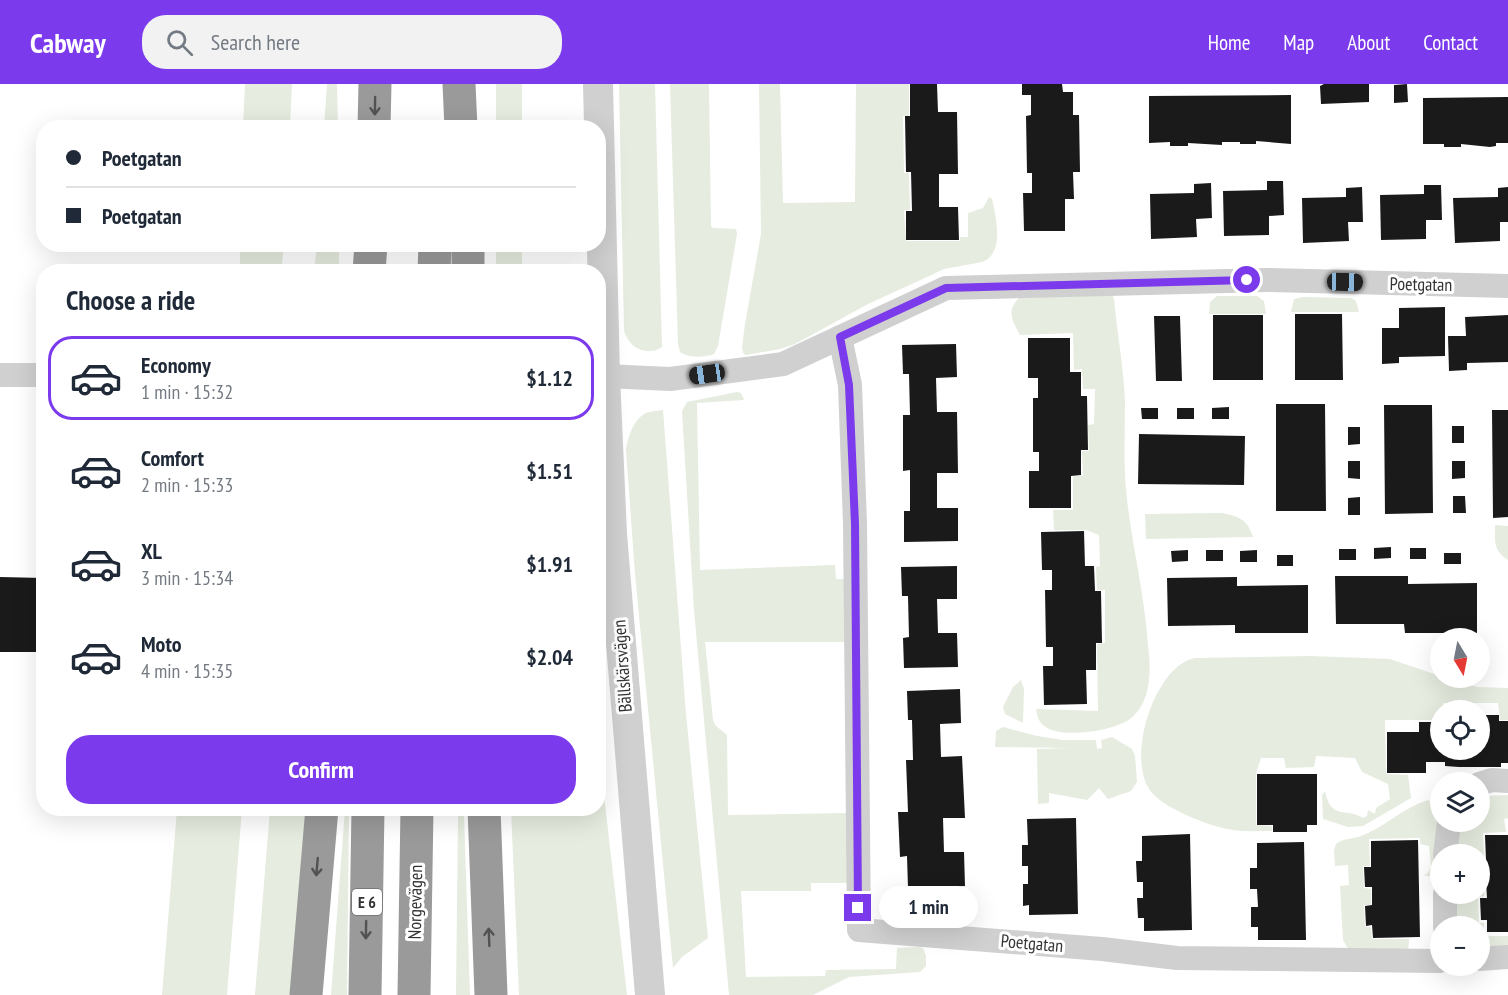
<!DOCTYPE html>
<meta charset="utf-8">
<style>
:root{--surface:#fff;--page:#f2f2f3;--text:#1f2937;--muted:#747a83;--line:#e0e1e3;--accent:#7c3aed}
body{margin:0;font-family:"PT Sans Narrow",sans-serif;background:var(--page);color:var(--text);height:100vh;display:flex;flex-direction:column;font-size:22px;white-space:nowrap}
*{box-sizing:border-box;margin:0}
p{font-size:20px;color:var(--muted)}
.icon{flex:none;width:33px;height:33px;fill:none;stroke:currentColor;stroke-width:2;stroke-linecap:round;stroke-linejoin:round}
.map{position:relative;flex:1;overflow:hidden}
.sheet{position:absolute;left:36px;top:180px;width:570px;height:552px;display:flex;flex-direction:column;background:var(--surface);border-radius:24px;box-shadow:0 6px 24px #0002}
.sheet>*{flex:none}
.top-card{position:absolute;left:36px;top:36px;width:570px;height:132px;border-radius:24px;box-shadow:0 6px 24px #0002;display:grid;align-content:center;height:132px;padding:0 30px;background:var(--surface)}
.needle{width:39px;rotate:170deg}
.fabs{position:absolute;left:1430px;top:544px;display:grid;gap:12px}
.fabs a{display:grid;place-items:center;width:60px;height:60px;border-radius:50%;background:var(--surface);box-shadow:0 6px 24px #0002;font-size:30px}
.end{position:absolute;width:27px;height:27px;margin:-14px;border:8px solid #7c3aed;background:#fff;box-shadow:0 0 0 3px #fff}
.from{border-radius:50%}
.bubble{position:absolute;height:42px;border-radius:21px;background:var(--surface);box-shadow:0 6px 24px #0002;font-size:20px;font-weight:700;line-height:42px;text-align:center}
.car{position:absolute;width:18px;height:36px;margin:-18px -9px;border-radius:8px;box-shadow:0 0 4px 2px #0007;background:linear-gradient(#222 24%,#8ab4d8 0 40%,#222 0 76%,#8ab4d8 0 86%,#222 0)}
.top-card b{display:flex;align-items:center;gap:21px;height:57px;font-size:22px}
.top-card b+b{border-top:2px solid var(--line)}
.top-card i{width:15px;height:15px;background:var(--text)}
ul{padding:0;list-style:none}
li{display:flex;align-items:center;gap:18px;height:84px;margin:0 12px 9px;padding:0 18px;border:3px solid transparent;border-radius:24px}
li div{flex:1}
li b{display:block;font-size:22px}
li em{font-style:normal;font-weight:700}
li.current{border-color:var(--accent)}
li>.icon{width:54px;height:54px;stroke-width:1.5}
h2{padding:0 30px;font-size:27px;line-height:72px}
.action{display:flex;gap:12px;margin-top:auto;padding:12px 30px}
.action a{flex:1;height:69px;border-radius:24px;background:var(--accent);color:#fff;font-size:24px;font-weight:700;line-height:69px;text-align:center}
header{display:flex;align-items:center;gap:36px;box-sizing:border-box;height:84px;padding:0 30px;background:var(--accent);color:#fff}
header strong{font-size:28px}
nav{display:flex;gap:33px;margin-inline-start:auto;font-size:21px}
.search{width:420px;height:54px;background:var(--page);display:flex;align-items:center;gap:15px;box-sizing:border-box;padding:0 21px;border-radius:24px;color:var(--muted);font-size:22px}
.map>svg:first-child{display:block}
</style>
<header>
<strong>Cabway</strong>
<div class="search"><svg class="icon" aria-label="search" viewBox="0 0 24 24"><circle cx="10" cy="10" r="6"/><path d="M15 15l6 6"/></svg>Search here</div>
<nav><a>Home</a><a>Map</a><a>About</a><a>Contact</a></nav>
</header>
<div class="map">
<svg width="1508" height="911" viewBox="0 0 1508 911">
<rect width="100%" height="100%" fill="#fff"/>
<path fill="#e6ecdf" d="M245,0H292L290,43H243Z
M327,0H337L338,43H324Z
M496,0H522V43H496Z
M619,0H655L662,263C647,273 629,264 624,247Z
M670,0H709L711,142L713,144L736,145L737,150L718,262L714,270C704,274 689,274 680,268L678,260Z
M759,0H780L783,119L855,118L856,0H909V32H903L904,89H909L910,126H904L906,157H960V153H968V129L983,124L989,113L992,115C996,133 1005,170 982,178L944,185L927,193L868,220L795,260L780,265L746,271L743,269L742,263L745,240L761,150Z
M240,161H284L281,187H240Z
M317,161H339V187H314Z
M496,161H522V187H496Z
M1112,210L1114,215C1117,249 1124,285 1125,319C1125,351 1123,383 1127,415C1132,460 1143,504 1147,550C1148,565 1151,580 1149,595C1148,610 1142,626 1130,635C1114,647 1058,656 1043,641C1038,637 1037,630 1036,625L1098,627L1097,560L1105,559V506H1097L1096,483L1100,482L1099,451L1086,446H1054L1053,426H1073V392H1083L1082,367H1089L1088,341L1094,340L1095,305H1083L1082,285L1074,286L1073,249L1020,251C1012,236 1006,227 1019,214Z
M1217,212H1257L1264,217L1266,230H1209L1210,218Z
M1303,213L1352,214L1356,217L1359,228H1291L1294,215Z
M737,308L741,309L744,316L697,319L700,486L835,481L836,495H845L846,558H705L713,636L715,641L727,651L728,731L848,729L849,799H811V807H741L746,893L825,892L826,886L896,885L897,864L919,863L923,864L926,872V882L920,888L849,893L813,911H729L694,526L682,327L687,318Z
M663,326L686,630L708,854L682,873L673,884L635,490L626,365C628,353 633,337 644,330C649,327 657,327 663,326Z
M1221,429C1239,432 1247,435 1253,453L1146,455L1145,430Z
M1495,441L1508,442V476C1493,466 1495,458 1495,441Z
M1310,572L1390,575L1440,592V594L1478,603L1508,604V636H1500L1498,619H1443V627H1440V636H1385L1386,690L1408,691L1411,714L1363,742L1348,743L1323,735L1322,711L1325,707C1331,737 1346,723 1363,734L1367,732L1368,726L1375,730L1376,724L1390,715L1388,700L1362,688L1355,674L1316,672L1314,683L1286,684L1284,674H1261L1256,689V741L1272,742V747C1258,747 1241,748 1227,745C1207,741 1167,725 1153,710C1124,680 1153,582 1195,574Z
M1021,596L1024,605L1023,639L1005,630L1003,623L1013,603Z
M1003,643L1037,652L1063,656H1096L1097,665L1102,664L1101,656L1112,653L1132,665L1135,672L1137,698L1131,707L1108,715L1099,704L1087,716L1049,709V719L1038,720L1037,665L1072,664L995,663L996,647Z
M599,668L627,911H519L511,725L598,724Z
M1508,711V734L1504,735L1506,748L1483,749L1484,775L1479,776V771H1456L1457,738H1479V714L1482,712Z
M1428,716L1435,720L1440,726V788L1433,793L1423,791L1427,790L1431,783L1429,762L1420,760V754L1369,755L1370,782H1363L1364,804L1371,805V821H1364L1365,843H1371L1372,855H1409L1408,872L1350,868L1343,856L1340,802L1349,801L1348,781L1335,782L1334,766L1336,760C1342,755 1350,755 1358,753C1383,745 1402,724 1428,716Z
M177,725H242L227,911H162Z
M270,725H308L293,911H255Z
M345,725H349L347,911H331Z
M464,731L470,911H456L458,732Z
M1479,798H1484V812L1478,813L1479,839H1484V852H1508V866L1479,868V843H1457V810H1479Z"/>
<path fill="#1a1a1a" d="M910,0H937L938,28H957L958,90H939V123H958L959,156H906V127H912L911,88H906L905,32H910Z
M1022,0H1062L1063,8H1073V31H1079L1080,88H1073L1074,115H1065V147H1024L1023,109H1032V89H1027L1026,32L1031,31V11H1022Z
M1324,0H1369V18L1321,20L1320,2Z
M1407,0L1408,18L1394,19V1Z
M1291,11V60L1256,57V60H1240V58H1222V61L1188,59V62H1170V58L1149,59V12Z
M1508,13V59H1496V62L1490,63L1461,60V63H1444V60H1423V14Z
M1267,97H1283L1284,131L1269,132V151L1224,152L1223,107L1267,106Z
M1211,99L1212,134L1196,135L1197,153L1151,155L1150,110L1194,109V100Z
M1424,101H1441L1442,136H1426V155L1381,156L1380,111L1424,110Z
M1362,103L1363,138H1348L1349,157L1303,159L1302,114L1346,113V104Z
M1508,103V138H1500V157L1455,159L1453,114L1498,113V104Z
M1445,223V272L1399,273V279L1382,280V244H1399V224Z
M1295,230H1342L1343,296H1295Z
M1213,231H1263V296H1213Z
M1508,231V278L1467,279V286L1449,287L1448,252H1466L1465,233Z
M1154,232H1180L1182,297H1156Z
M1028,254H1070V288H1081V312H1087L1088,366H1081V391L1071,392V424H1029V387H1039V368H1033V314H1038V294H1028Z
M956,260L957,293L936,294L937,328H957L958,389H937V424H958V457L904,458V427H910V386L903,387V331H910L909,290H903L902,261Z
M1276,320H1325L1326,427H1276Z
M1384,321H1432L1433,429L1385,430Z
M1229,323V335H1212V324Z
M1141,324H1158V335H1142Z
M1177,324H1194V335H1177Z
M1492,326H1508V433L1493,434Z
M1452,342H1464V359H1452Z
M1348,343H1360V360L1348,361Z
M1139,350L1245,352L1244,401L1138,400Z
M1348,377H1360V395L1348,394Z
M1452,377H1465V394L1452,395Z
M1453,412H1465L1466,429H1453Z
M1360,413V431H1348V414Z
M1084,447L1085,482H1094L1095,507H1101L1102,559H1096V586H1086L1087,620L1044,621L1043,582H1053V563H1046L1045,506H1052V486H1042L1041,448Z
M1391,463V474L1374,475V464Z
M1410,464H1426V475H1410Z
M1339,465H1356V476H1339Z
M1188,466V477L1172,478L1171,467Z
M1206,466H1223V477H1206Z
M1257,466V478H1240V467Z
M1444,469H1461V480H1444Z
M1277,471H1293V482H1277Z
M957,482V515H937L938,549H957L958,583L904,584L903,554L909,553L908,512H902L901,483Z
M1335,492H1408V500L1477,499V549H1405L1404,540H1336Z
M0,493L44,494V568H0Z
M1237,493V502L1308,501V549H1235V541L1168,542L1167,494Z
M960,605L961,639L940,640L941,673L962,672L965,734H943L944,768H964L965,802L908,804L907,772L900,773L898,728H908L906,676H913L912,636H908L907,607Z
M1479,631H1499V637H1508V679H1501V683H1459L1445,682V678H1426V689H1387V648H1419V638H1440V666H1479Z
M1257,690H1317V741H1307V748H1273V741H1257Z
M1076,734L1078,830L1029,831V821L1023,822V800H1028V782H1022V761H1028L1027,735Z
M1190,750L1192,846L1144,847V834H1138L1137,814H1143V798H1137L1136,777H1142V752Z
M1485,751H1508V848H1487V836H1481L1480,814H1487L1486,796L1480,797V776H1486Z
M1418,756L1420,853L1373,854L1372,841L1366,842L1365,822L1372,821V803H1365L1364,783H1371V757Z
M1304,758L1306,856H1258V843H1251V823H1258L1257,805H1250V784H1257V759Z"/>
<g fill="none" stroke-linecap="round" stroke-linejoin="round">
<path stroke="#d0d0d0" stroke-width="24" d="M840,253L850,301L855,440L859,846L1102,865L1177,874L1440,877
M0,291H40
M605,292L670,295L783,280L946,204L1268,196L1508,202
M1479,700L1492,696L1508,697
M1445,771L1449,738
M1445,843V810
M1479,875L1508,873"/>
<path stroke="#d0d0d0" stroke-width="30" d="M598,0L605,292L612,450L650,911"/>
<path stroke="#9a9a9a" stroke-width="33" d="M459,0L461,44
M374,44L375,0
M468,160V188
M369,188L371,160
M434,188L435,160
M484,724L491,911
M306,911L322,724
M365,911L368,724
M414,911L417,724"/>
</g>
<defs><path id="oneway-shaft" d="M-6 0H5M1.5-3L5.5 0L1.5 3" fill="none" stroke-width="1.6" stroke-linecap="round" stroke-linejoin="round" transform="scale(1.5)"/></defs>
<g stroke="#525252">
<use href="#oneway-shaft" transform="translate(375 22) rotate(91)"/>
<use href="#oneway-shaft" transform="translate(317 783) rotate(95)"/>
<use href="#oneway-shaft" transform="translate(366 846) rotate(91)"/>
<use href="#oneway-shaft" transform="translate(489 853) rotate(-92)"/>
</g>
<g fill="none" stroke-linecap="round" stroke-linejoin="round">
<path stroke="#7c3aed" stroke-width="8" d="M858,824L855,440L849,301L840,253L946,204L1247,196"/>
</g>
<g text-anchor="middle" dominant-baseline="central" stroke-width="6" stroke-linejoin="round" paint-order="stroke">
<rect fill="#fff" stroke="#707070" stroke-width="1.5" x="352" y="805" width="30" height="26" rx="4.5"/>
<g font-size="16" font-weight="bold" fill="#333">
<text x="367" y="818">E 6</text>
</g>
<g font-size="18" fill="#333" stroke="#fff">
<text transform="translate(1421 200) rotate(1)">Poetgatan</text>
<text transform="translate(622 582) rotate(-94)">Bällskärsvägen</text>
<text transform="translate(415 818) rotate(-89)">Norgevägen</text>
<text transform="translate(1032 859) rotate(5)">Poetgatan</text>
</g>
</g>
</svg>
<div class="fabs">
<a><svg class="needle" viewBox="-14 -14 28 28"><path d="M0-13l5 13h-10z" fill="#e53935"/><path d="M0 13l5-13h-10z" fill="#747a83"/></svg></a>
<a><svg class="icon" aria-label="locate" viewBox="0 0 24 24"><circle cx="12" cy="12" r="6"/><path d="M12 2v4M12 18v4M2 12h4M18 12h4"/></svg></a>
<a><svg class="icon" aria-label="layers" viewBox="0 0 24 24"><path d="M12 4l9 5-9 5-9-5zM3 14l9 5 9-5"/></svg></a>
<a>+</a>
<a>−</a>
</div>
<i class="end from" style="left:1247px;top:196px"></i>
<i class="end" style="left:858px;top:824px"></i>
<div class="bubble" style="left:879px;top:802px;width:99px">1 min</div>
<i class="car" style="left:1345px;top:198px;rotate:91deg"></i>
<i class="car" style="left:707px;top:290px;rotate:262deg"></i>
<div class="top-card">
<b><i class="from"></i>Poetgatan</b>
<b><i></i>Poetgatan</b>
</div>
<section class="sheet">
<h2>Choose a ride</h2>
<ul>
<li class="current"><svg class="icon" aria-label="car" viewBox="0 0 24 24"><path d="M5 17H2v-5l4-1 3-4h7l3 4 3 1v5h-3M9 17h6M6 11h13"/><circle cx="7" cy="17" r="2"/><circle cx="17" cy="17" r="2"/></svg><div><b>Economy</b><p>1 min · 15:32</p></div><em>$1.12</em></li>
<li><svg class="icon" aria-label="car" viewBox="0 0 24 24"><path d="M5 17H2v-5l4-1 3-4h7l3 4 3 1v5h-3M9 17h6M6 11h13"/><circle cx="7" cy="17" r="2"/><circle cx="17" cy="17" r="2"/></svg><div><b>Comfort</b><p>2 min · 15:33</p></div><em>$1.51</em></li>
<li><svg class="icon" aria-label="car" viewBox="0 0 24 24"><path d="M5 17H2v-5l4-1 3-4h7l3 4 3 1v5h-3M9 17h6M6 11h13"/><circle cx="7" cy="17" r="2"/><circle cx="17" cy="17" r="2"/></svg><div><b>XL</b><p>3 min · 15:34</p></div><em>$1.91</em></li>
<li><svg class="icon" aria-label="car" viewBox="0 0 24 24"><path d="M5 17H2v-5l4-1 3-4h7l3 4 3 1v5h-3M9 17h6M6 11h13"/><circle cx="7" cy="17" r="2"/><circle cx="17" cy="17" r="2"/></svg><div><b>Moto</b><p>4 min · 15:35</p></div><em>$2.04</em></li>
</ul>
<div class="action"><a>Confirm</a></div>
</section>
</div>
